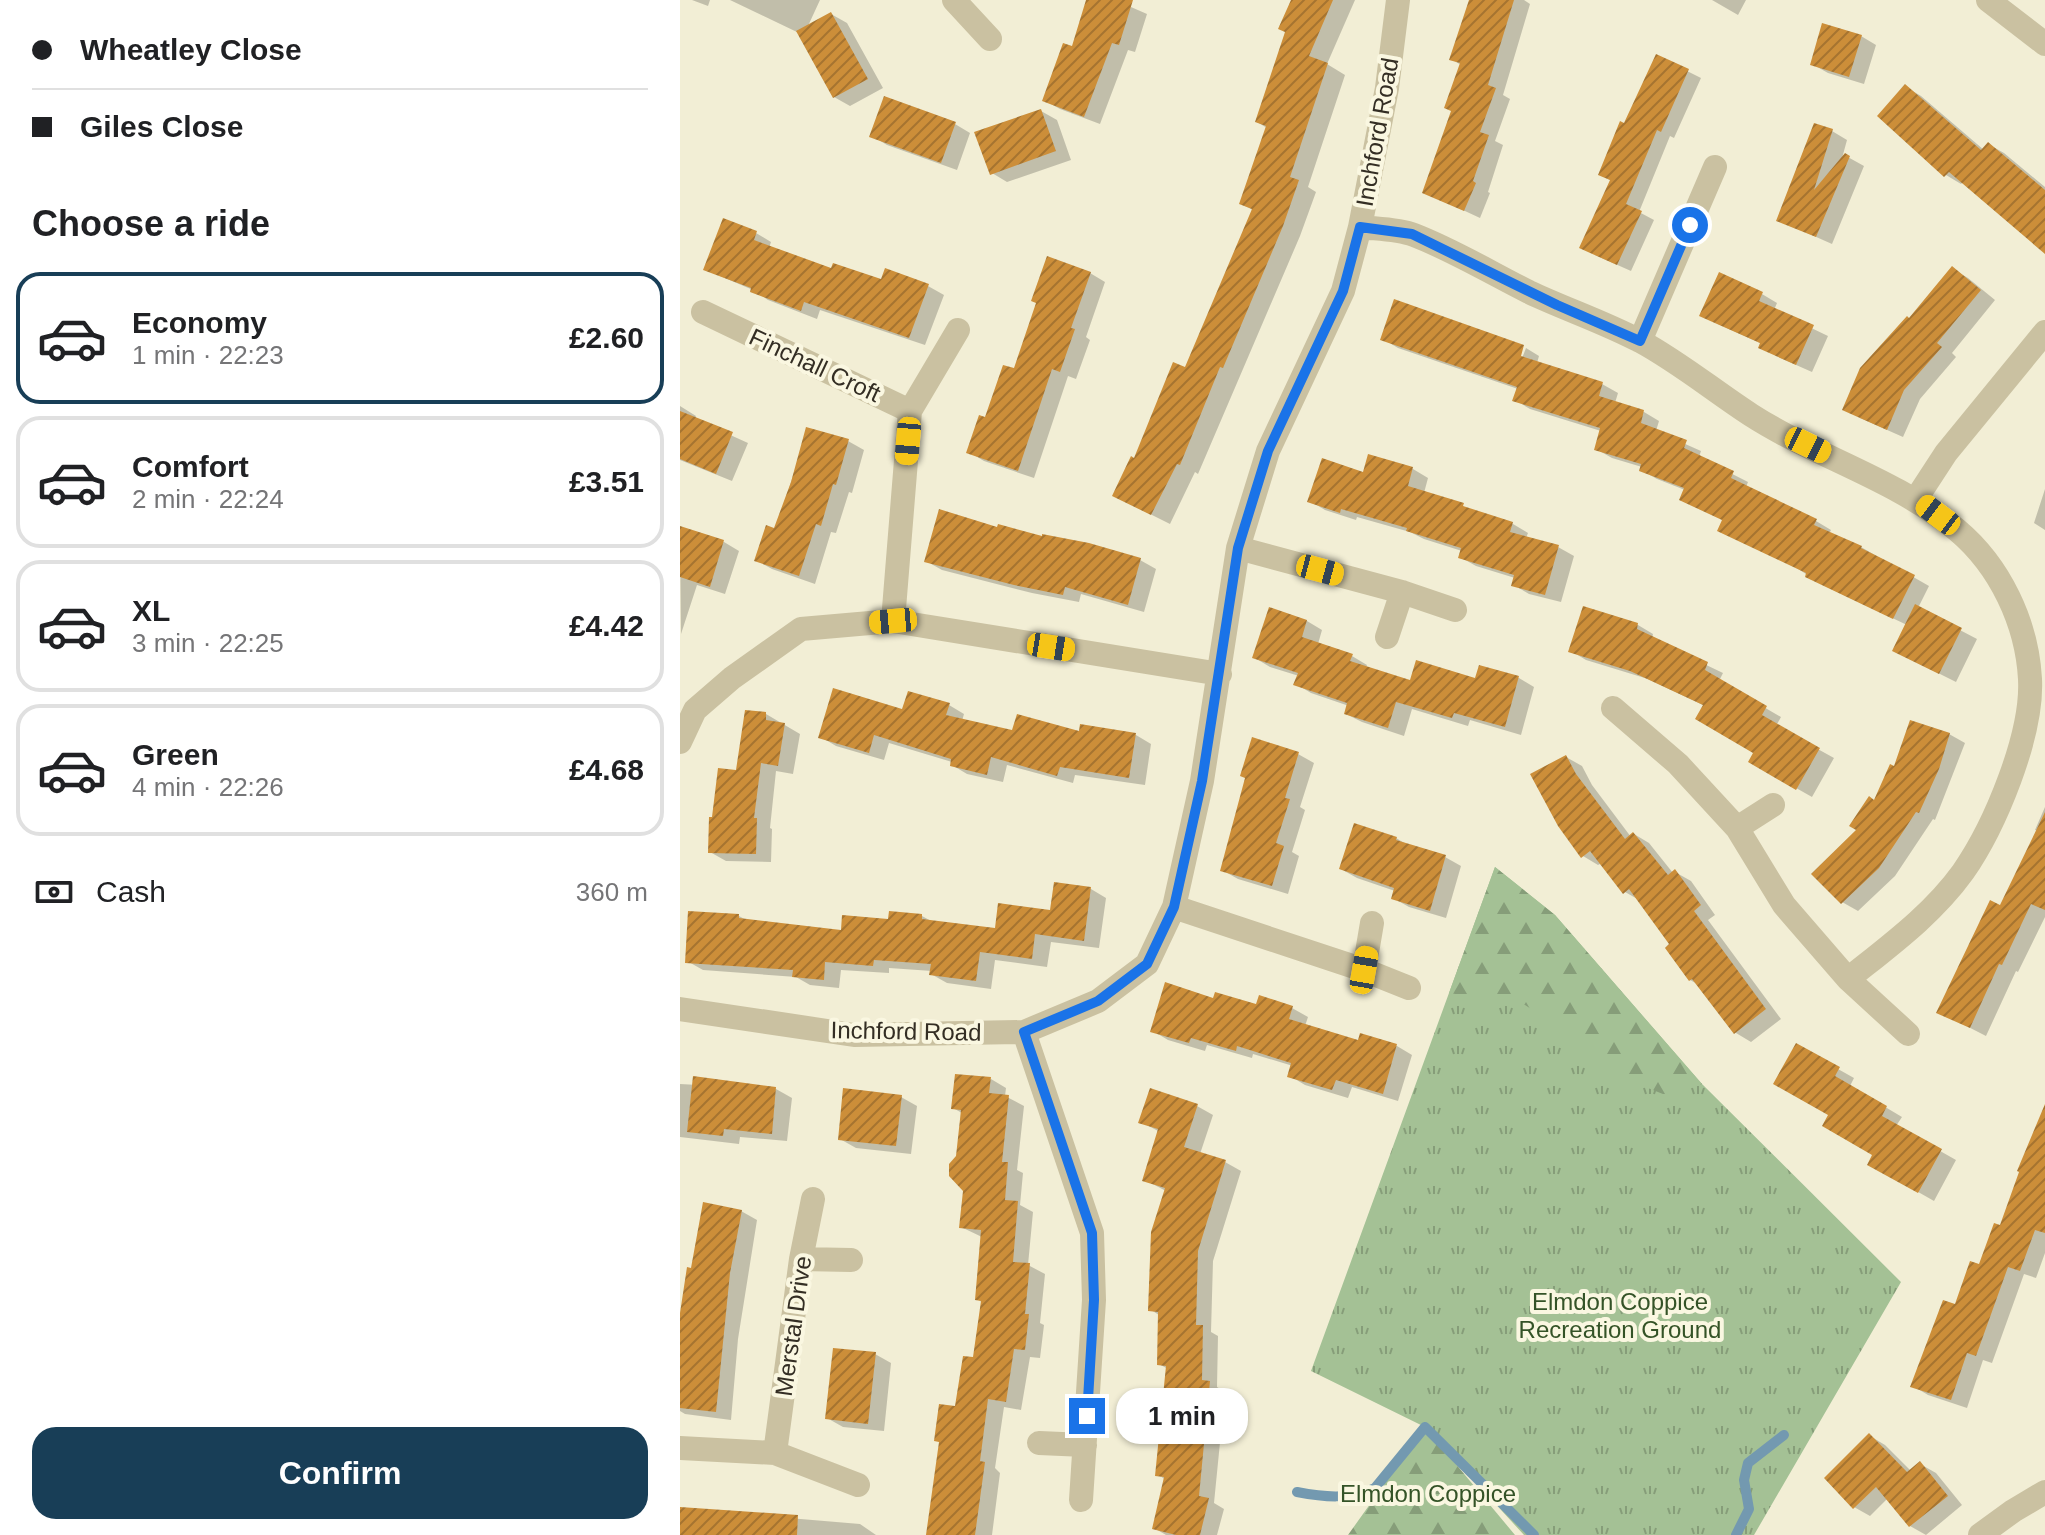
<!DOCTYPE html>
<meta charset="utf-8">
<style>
:root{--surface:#fff;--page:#f6f6f6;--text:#202124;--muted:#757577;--line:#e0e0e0;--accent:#183e57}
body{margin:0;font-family:Helvetica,sans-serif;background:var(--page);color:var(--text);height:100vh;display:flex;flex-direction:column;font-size:30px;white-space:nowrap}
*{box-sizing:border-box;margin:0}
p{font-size:26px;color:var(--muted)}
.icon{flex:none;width:44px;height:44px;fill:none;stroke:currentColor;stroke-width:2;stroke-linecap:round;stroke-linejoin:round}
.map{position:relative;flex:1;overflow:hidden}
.details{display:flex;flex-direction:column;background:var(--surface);width:680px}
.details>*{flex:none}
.banner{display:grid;align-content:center;height:176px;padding:0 32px;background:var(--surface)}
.end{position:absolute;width:36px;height:36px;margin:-18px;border:10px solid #1a73e8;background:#fff;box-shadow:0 0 0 4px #fff}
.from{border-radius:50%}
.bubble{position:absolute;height:56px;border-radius:24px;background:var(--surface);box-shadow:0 2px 6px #0004;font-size:26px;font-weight:800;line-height:56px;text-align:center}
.car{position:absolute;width:24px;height:48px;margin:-24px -12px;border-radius:10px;box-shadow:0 0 6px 2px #0007;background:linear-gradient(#f5c518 24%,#345 0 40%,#f5c518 0 76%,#345 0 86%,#f5c518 0)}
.banner b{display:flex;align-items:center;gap:28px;height:76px;font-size:30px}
.banner b+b{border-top:2px solid var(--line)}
.banner i{width:20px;height:20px;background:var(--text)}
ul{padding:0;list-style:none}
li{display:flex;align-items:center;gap:24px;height:132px;margin:0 16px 12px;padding:0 16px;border:4px solid var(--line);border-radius:24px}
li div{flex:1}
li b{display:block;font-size:30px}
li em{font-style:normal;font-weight:800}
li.on{border-color:var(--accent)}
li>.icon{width:72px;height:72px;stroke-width:1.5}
h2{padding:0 32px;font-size:36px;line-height:96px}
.pay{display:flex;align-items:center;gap:20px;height:88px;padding:0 32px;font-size:30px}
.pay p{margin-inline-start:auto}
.primary-button{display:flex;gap:16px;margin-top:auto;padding:16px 32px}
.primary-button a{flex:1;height:92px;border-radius:24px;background:var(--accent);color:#fff;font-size:32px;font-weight:800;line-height:92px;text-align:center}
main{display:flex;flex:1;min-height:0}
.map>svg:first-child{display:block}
</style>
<main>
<section class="details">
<div class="banner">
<b><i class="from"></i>Wheatley Close</b>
<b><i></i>Giles Close</b>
</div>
<h2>Choose a ride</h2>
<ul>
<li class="on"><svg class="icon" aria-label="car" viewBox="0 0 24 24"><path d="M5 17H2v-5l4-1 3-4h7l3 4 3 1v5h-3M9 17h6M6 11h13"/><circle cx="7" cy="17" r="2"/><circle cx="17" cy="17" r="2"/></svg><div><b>Economy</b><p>1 min · 22:23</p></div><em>£2.60</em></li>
<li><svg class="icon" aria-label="car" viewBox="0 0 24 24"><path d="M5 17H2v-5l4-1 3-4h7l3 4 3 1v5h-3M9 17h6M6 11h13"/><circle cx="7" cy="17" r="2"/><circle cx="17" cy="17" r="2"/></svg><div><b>Comfort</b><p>2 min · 22:24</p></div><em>£3.51</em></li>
<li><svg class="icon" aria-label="car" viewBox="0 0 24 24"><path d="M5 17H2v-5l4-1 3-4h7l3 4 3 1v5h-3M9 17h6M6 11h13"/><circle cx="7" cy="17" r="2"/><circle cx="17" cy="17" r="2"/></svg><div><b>XL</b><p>3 min · 22:25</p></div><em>£4.42</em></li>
<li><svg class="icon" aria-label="car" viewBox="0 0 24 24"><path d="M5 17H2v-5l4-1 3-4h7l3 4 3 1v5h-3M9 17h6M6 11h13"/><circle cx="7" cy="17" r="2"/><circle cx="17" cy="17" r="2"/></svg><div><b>Green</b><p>4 min · 22:26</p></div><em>£4.68</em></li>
</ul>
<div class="pay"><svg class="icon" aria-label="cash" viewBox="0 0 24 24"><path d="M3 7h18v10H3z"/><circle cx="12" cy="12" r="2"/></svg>Cash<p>360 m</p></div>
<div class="primary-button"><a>Confirm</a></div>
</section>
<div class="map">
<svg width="1365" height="1535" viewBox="0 0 1365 1535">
<defs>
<pattern id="grass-tufts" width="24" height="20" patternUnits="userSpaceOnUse" patternTransform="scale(2)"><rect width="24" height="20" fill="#a4c195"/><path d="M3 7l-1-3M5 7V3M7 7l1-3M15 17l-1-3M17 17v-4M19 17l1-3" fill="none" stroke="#869d79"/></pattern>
<pattern id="forest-firs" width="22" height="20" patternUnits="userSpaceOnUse" patternTransform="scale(2)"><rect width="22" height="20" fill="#a4c195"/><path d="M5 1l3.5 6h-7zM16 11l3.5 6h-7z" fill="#869d79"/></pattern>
<pattern id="building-hatch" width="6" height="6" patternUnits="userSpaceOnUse" patternTransform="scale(2)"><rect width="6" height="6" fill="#cc8e39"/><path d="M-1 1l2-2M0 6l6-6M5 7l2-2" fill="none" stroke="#a67430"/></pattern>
</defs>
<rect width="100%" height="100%" fill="#f2eed5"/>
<path fill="url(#grass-tufts)" d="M815,867L875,915L1022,1084L1221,1282L1074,1535H844L745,1427L631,1371Z"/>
<path fill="url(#forest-firs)" d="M815,867L875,915L1022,1084L988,1096L930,1073L895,1037L845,1005L769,993Z
M745,1427L835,1535H668Z"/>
<path fill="#0003" d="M12,0H30L28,6Z
M50,0H140L128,26L151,14L167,23L203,88L170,106L154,97L119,33Z
M408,0H435L467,14L455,52L448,50L420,124L380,109L364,100L393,49Z
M613,0H675L647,64L665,75L628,187L636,192L620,236L518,474L515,472L490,524L452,505L455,460L506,369L573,210L561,204L587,128L577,122L607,31Z
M791,0H844L850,4L823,95L830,99L815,141L823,145L808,192L810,193L800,218L744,192L773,111L781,65L771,59Z
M1032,0H1066L1058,15Z
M1181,36L1196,45L1184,84L1148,73L1132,64Z
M977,56L1021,78L994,138L990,136L959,212L974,220L951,271L915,255L932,181L920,175Z
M1226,87L1241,96L1304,150L1308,144L1324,153L1365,187V251L1283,182L1281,184L1266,175Z
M361,111L377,120L391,160L327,182L312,173Z
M275,124L290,133L277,170L207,145L192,136Z
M1152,131L1167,140L1161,162L1166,156L1184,166L1152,244L1098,220Z
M76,233L91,242L89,248L152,271L202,281L248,286L264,295L245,345L140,310L137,319L88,300L73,290L26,270Z
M1273,269L1288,278L1315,300L1272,353L1276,357L1240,399L1223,437L1180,418L1230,320Z
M410,273L425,282L406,337L410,340L396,379L388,376L354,478L304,461L289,452L335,371Z
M1082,294L1097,303L1094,310L1148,336L1132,372L1096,356L1082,344L1038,324Z
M703,339L839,366L846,348L859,356L857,363L922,384L938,393L935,403L964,412L979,421L976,431L1021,451L1019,457L1068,482L1066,487L1136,521L1151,530L1149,534L1181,547L1249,586L1238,608L1297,639L1276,682L1230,659L1227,625L1143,585L1044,521L1005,490L977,479L961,470L962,467L932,458L916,449L921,431L850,409L835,400L838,389L718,348Z
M0,406L16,416L15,419L68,443L52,481L0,460Z
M128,430L168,441L184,450L172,493L169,492L156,533L151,532L135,584L92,569L76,560L95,531Z
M690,456L733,469L748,478L744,493L833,524L848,533L846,538L878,547L894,556L881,602L849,594L834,585L835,578L796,566L780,557L782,551L744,539L730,532L677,517L676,520L645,510L630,501L684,475Z
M1365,489V530L1354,523Z
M3,529L44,542L59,551L45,594L17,585L1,634L0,538Z
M318,529L460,560L476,569L464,612L401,594L399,602L352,593L262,570L246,561Z
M590,610L627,621L642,630L638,644L672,656L687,665L686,668L731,683L796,680L800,667L839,678L854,687L841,735L790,720L788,726L732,709L724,736L682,722L666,714L669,706L631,693L616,684L619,676L590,667L575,658Z
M958,625L973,634L972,639L1043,673L1039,681L1101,717L1096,726L1154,758L1132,797L1070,762L1076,752L1025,706L968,679L906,660L891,651Z
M269,705L284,714L282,721L334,733L456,735L471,744L465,785L395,775L393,783L327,765L323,782L287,774L272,765V762L209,743L204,760L156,746L141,737L223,711Z
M86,714L120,734L113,774L96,771L90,828L92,829L91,862L46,861L30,852L34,819Z
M1269,734L1285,743L1255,820L1253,819L1215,876L1178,911L1162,902L1179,830L1216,768Z
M574,740L618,754L634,763L620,807L625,810L612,852L619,856L608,894L558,879L542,870L567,778Z
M886,757L902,766L912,785L951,837L954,834L969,843L993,873L995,872L1011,881L1035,915L1028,920L1101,1019L1071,1042L1056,1033L1019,985L1010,980L992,945L961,901L945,892L922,863L918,865L903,856Z
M1365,807V917L1338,972L1336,971L1306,1036L1259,1012L1320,908L1358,831L1355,830Z
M716,838L731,847L765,857L781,866L766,918L729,907L713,898L715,891L677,878L661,869Z
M376,884L411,889L426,898L419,948L371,942L367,967L315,960L311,989L267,983L251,974L252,971L209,968V973L161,970L159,988L130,985L116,977L23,970L7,961L59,916L68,921L163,932L242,916L253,922L317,931L372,912Z
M534,1000L612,1008L628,1017L625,1026L679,1043L681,1036L717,1046L732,1055L718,1101L672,1087L668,1098L625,1085L610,1076L613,1066L573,1054L572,1058L527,1045L525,1051L488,1040L473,1031Z
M1117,1046L1174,1078L1170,1086L1222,1117L1216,1126L1276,1160L1254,1201L1189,1164L1195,1155L1151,1115Z
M311,1079L326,1088L325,1096L344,1106L337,1170L343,1173L340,1205L353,1212L348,1265L365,1274L360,1323L364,1325L360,1358L350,1357L341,1410L324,1407L315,1468L320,1473L312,1535H248L277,1408L295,1359L303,1303L297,1299L302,1237L281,1227L285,1191L278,1157L282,1113L273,1108Z
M0,1084L96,1089L112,1098L107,1141L60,1137L59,1144L0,1137Z
M221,1097L237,1106L231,1154L176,1148L160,1139Z
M517,1106L533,1115L520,1154L545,1162L561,1171L533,1261L531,1332L538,1336L537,1387L545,1392L534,1503L544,1509L537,1535H486L474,1528L486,1480L477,1474L488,1369L479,1364V1315L471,1310L486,1191L465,1180L480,1132L461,1122Z
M1365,1136V1253L1356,1278L1344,1274L1312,1363L1303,1360L1287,1408L1248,1395L1233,1386L1321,1228Z
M61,1211L77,1220L58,1339L51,1420L5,1414L0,1411V1331L12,1270Z
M195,1354L211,1363L204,1431L163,1427L147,1418Z
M1190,1436L1205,1445L1231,1471L1240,1464L1256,1473L1282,1505L1246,1535L1230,1526L1208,1498L1190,1516L1174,1507Z
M0,1509L180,1524L196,1535H0Z"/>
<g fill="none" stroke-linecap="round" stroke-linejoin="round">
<path stroke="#7399b0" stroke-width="10" d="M617,1492C643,1497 670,1500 695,1488L745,1427L854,1535
M1056,1535L1069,1509L1064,1480L1068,1463L1104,1435"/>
</g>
<path fill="url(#building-hatch)" d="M406,0H453L439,45L432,43L404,117L362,101L383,43L392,46Z
M611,0H653L629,56L648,63L610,177L619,180L603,226L543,368L540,367L500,465L497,464L471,515L432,496L451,456L454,458L493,362L505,367L572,209L559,204L586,126L575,122L605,32L598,29Z
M789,0H834L808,85L816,88L800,132L809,135L793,181L796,183L784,211L742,193L771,111L764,108L780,63L769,60Z
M151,12L188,79L153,98L116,31Z
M1142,23L1182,35L1169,77L1130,65Z
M976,54L1009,69L981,132L977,130L946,204L962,211L937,265L899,248L930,180L918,175L940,121L944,123Z
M1225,84L1301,150L1308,142L1365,190V254L1269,172L1264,177L1197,116Z
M204,96L276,122L261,163L189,137Z
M361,109L376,151L310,175L294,132Z
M1134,123L1153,129L1134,190L1165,153L1170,156L1136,237L1096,221Z
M43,218L77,231L74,240L151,268L153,263L201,279L205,268L249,284L229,338L124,302L121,311L70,292L71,288L23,270Z
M367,256L411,272L391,328L395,329L380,372L372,369L338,471L286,453L299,415L305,417L323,365L334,368L356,303L351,301Z
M1272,266L1301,290L1257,343L1262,347L1224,390L1207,430L1162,410L1180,368L1227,316L1229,318Z
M1039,272L1083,292L1079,301L1134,325L1116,365L1078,348L1080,343L1019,316Z
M714,299L844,345L841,356L923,382L919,396L964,410L961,423L1007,440L1004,448L1054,471L1051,478L1137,519L1134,525L1182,546L1181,548L1235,575L1213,619L1125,577L1126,573L1037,531L1042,520L999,500L1004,488L959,471L961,464L914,450L920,428L832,401L837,387L700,340Z
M0,411L53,432L36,474L0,459Z
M126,427L169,439L156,485L153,484L141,526L136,524L119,576L74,561L86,525L94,528L111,482Z
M688,454L733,467L728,486L784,503L783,506L833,522L830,532L879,545L865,595L831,586L834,575L778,558L781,548L726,531L727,528L661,509L660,513L627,502L642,458L683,472Z
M259,509L317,527L318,524L362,536V534L409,543L461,558L448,605L385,587L383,595L334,585L244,562Z
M0,526L44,540L30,587L0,577Z
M1235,604L1282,628L1259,674L1212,651Z
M903,606L958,623L957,629L1028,662L1025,670L1087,706L1082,715L1140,748L1116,790L1068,762L1073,753L1015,719L1023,705L950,671L888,652Z
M589,607L627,620L622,637L673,654L670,661L730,680L736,660L795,678L799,665L839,676L825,727L774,713L772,718L716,702L708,728L664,714L667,703L613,685L618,673L572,658Z
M153,688L222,709L228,691L270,703L266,715L332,730L337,714L399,731L400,724L456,733L449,778L380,767L377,776L311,757L307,775L270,766L271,759L194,735L189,753L138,738Z
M65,710L86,712V720L105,723L98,766L81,763L74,818H77L76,854L28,853L29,817H32L38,768L56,770Z
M1230,720L1270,733L1259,769L1239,813L1236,812L1199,868L1161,904L1131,874L1176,830L1169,826L1189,796L1194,800L1210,764L1214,766Z
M572,737L619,752L605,798L610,799L596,843L604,846L592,886L540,871L565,778L560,776Z
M886,755L896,774L945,839L953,832L988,875L995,869L1021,905L1014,911L1086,1009L1054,1034L1012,979L1009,981L985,948L989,944L949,889L943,894L910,851L901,858L878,826L850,774Z
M1365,812V910L1351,904L1322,965L1319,964L1290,1028L1256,1013L1310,900L1320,905Z
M674,823L717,837L716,840L766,855L750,911L711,899L714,888L659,869Z
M374,882L411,887L404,941L355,934L352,959L300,952L296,981L249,975L251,964L194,960L193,966L145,962L144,980L112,977L113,970L5,963L8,911L59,914V918L161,930L162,915L208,919L209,911L242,914V919L315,928L318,903L370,910Z
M485,982L533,998L535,992L576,1004L579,995L613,1006L609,1019L678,1040L680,1033L717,1044L703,1094L656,1080L652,1090L607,1077L611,1063L557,1046L556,1051L511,1038L509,1043L470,1032Z
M1116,1043L1160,1067L1155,1076L1207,1106L1202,1116L1262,1149L1238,1193L1187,1165L1192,1155L1142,1126L1148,1115L1093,1084Z
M275,1074L311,1077L309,1093L329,1095L322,1162H328L325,1200L338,1201L333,1262L350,1263L345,1314H349L345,1350L334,1349L326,1402L308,1399L300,1461L305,1462L295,1535H246L259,1442L254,1441L259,1404L275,1406L283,1356L293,1357L301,1301L295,1300L301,1230L279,1228L283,1191L269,1176V1164L276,1156L281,1110L271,1109Z
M13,1076L96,1087L92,1134L44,1129L43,1136L7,1132Z
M163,1088L222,1095L216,1146L158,1140Z
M470,1088L518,1104L504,1147L546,1160L518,1251L516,1325H523L522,1380L530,1381L519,1496L529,1498L520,1535H496L472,1529L484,1477L475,1476L486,1366L477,1365L478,1312L468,1311L471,1232L485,1188L462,1181L478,1129L458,1123Z
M1365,1104V1233L1355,1230L1340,1271L1328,1267L1296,1356L1287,1353L1271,1400L1230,1387L1263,1300L1275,1304L1290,1261L1299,1264L1314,1223L1320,1225L1339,1172L1337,1171Z
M23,1202L62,1210L50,1273L36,1412L0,1408V1313L7,1267L11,1268Z
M153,1348L196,1352L188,1424L145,1419Z
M1189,1433L1227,1472L1240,1461L1268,1496L1229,1527L1196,1487L1173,1509L1144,1478Z
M0,1507L118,1515L117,1535H0Z"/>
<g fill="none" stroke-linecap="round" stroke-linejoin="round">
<path stroke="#cac1a1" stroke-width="24" d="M274,0L310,39
M1308,0L1365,44
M680,227C697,229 718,229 734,235C773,250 811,273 849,292C885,309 924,322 960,341C999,362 1034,391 1071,415C1138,458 1214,478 1277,530C1320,566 1347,623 1350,679C1353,735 1315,826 1283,872C1252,915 1209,946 1168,979L1104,905L1057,828L998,764L933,708
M23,312L230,411L213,621
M960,341L1035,167
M230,411L278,330
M1236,499L1266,453L1365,332
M558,548L722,592L775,610
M707,637L722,592
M0,742L15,710L52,678L121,629L213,621L540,674
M1057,828L1093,805
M494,907L684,970L692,923
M684,970L729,988
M1168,979L1228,1034
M0,1009L174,1035L344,1032L418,1001L467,964L494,907L522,781L558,548L588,451L663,291L680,227L707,88L718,0
M344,1032L412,1233L414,1300L401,1500
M121,1259L171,1260
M359,1443L405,1445
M0,1448L95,1453L121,1259L133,1199
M95,1453L178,1485
M1300,1535L1333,1511L1365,1492"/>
</g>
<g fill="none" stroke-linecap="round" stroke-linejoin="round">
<path stroke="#1a73e8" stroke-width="10" d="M407,1416L414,1300L412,1233L344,1032L418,1001L467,964L494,907L522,781L558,548L588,451L663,291L680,227L732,234L877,305L960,341L1010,225"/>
</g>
<g text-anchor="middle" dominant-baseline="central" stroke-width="8" stroke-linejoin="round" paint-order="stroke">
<g font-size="24" fill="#342e24" stroke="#faf7e1">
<text transform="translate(697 132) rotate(-80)">Inchford Road</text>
<text transform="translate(135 365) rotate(25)">Finchall Croft</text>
<text transform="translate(226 1031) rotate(1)">Inchford Road</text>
<text transform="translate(113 1326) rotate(-82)">Merstal Drive</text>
</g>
<g font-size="24" fill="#345327" stroke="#faf7e1">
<text x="940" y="1301">Elmdon Coppice<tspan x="940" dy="28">Recreation Ground</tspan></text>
<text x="748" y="1493">Elmdon Coppice</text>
</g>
</g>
</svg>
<i class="end from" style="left:1010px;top:225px"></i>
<i class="end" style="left:407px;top:1416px"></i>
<div class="bubble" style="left:436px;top:1388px;width:132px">1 min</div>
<i class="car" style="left:228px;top:441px;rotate:185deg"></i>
<i class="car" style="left:1128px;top:445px;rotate:116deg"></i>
<i class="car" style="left:1258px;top:515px;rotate:307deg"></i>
<i class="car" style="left:640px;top:570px;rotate:105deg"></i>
<i class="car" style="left:213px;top:621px;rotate:265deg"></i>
<i class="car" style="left:371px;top:647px;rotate:99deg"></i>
<i class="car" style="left:684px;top:970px;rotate:10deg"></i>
</div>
</main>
